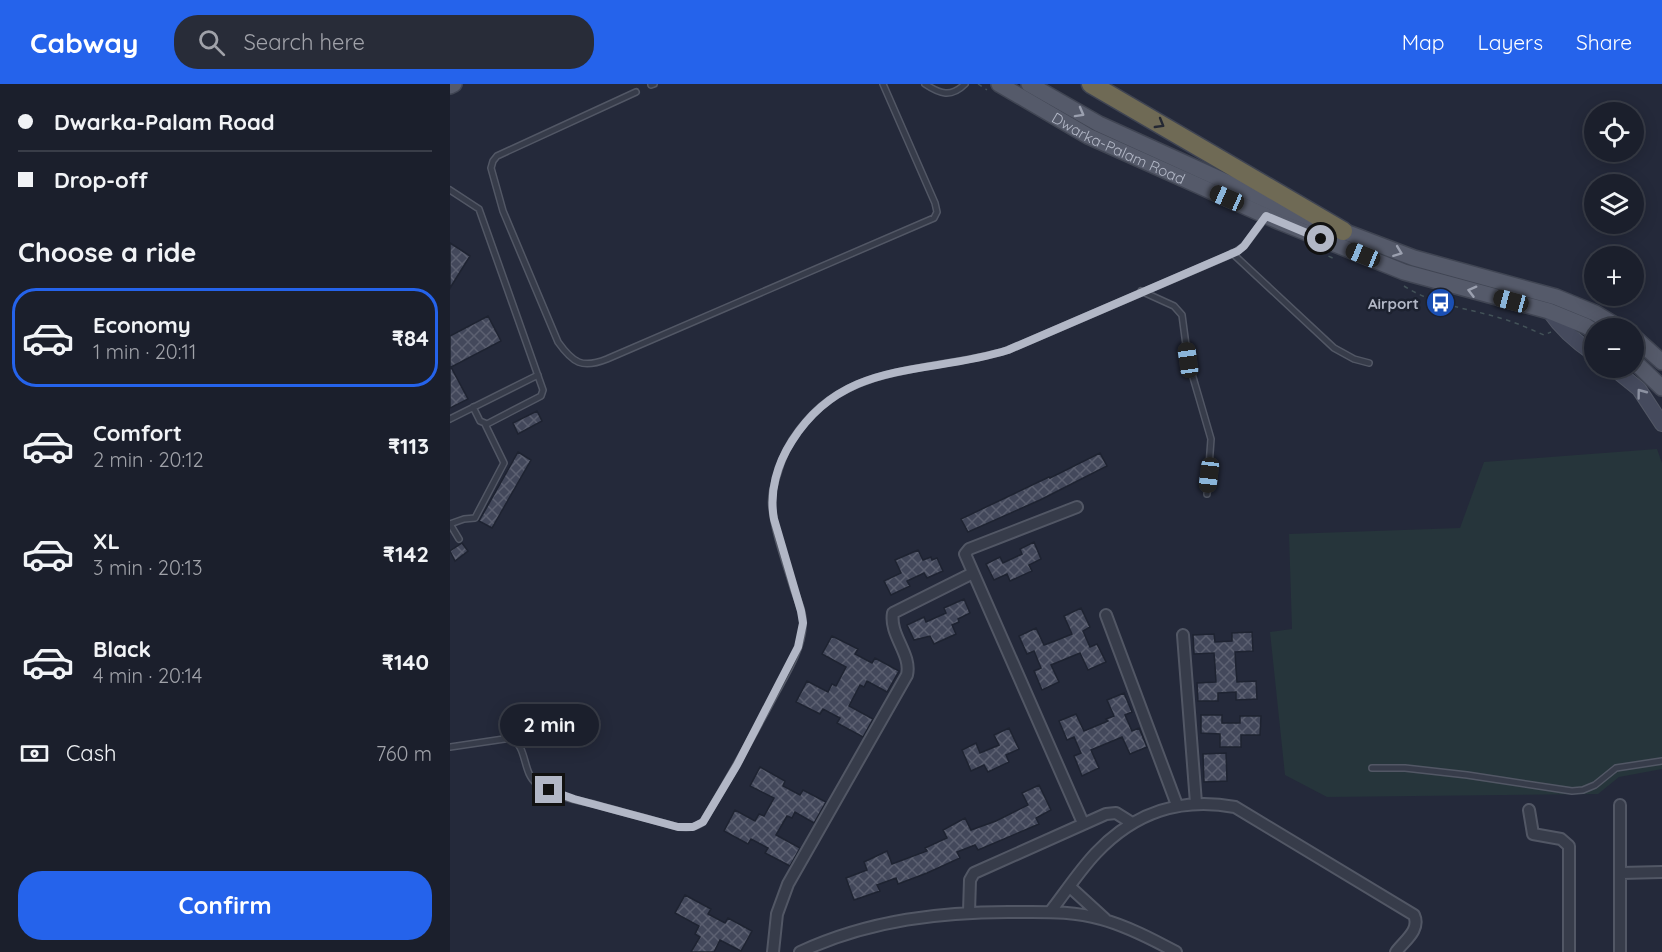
<!DOCTYPE html>
<meta charset="utf-8">
<style>
:root{--surface:#1b1f2c;--page:#282c38;--text:#f1f3f6;--muted:#a0a2a9;--line:#393d48;--accent:#2563eb}
body{margin:0;font-family:Quicksand,sans-serif;background:var(--page);color:var(--text);height:100vh;display:flex;flex-direction:column;font-size:22px;white-space:nowrap}
*{box-sizing:border-box;margin:0}
p{font-size:20px;color:var(--muted)}
.icon{flex:none;width:33px;height:33px;fill:none;stroke:currentColor;stroke-width:2;stroke-linecap:round;stroke-linejoin:round}
.map{position:relative;flex:1;overflow:hidden}
.sheet{display:flex;flex-direction:column;background:var(--surface);width:450px}
.sheet>*{flex:none}
.hud{display:grid;align-content:center;height:132px;padding:0 18px;background:var(--surface)}
.controls{position:absolute;left:1134px;top:18px;display:grid;gap:12px}
.controls a{display:grid;place-items:center;width:60px;height:60px;border-radius:50%;background:var(--surface);box-shadow:0 3px 15px #0003,0 0 0 2px var(--line);font-size:30px}
.end{position:absolute;width:27px;height:27px;margin:-14px;border:8px solid #b2b7c6;background:#111;box-shadow:0 0 0 3px #111}
.from{border-radius:50%}
.bubble{position:absolute;height:42px;border-radius:21px;background:var(--surface);box-shadow:0 3px 15px #0003,0 0 0 2px var(--line);font-size:20px;font-weight:700;line-height:42px;text-align:center}
.car{position:absolute;width:18px;height:36px;margin:-18px -9px;border-radius:8px;box-shadow:0 0 4px 2px #0007;background:linear-gradient(#222 24%,#8ab4d8 0 40%,#222 0 76%,#8ab4d8 0 86%,#222 0)}
.hud b{display:flex;align-items:center;gap:21px;height:57px;font-size:22px}
.hud b+b{border-top:2px solid var(--line)}
.hud i{width:15px;height:15px;background:var(--text)}
ul{padding:0;list-style:none}
li{display:flex;align-items:center;gap:18px;height:99px;margin:0 12px 9px;padding:0 6px;border:3px solid transparent;border-radius:24px}
li div{flex:1}
li b{display:block;font-size:22px}
li em{font-style:normal;font-weight:700}
li.current{border-color:var(--accent)}
li>.icon{width:54px;height:54px;stroke-width:1.5}
h2{padding:0 18px;font-size:27px;line-height:72px}
.pay{display:flex;align-items:center;gap:15px;height:66px;padding:0 18px;font-size:22px}
.pay p{margin-inline-start:auto}
.primary-button{display:flex;gap:12px;margin-top:auto;padding:12px 18px}
.primary-button a{flex:1;height:69px;border-radius:24px;background:var(--accent);color:#fff;font-size:24px;font-weight:700;line-height:69px;text-align:center}
header{display:flex;align-items:center;gap:36px;box-sizing:border-box;height:84px;padding:0 30px;background:var(--accent);color:#fff}
header strong{font-size:28px}
nav{display:flex;gap:33px;margin-inline-start:auto;font-size:21px}
.search{width:420px;height:54px;background:var(--page);display:flex;align-items:center;gap:15px;box-sizing:border-box;padding:0 21px;border-radius:24px;color:var(--muted);font-size:22px}
main{display:flex;flex:1;min-height:0}
.map>svg:first-child{display:block}
</style>
<header>
<strong>Cabway</strong>
<div class="search"><svg class="icon" aria-label="search" viewBox="0 0 24 24"><circle cx="10" cy="10" r="6"/><path d="M15 15l6 6"/></svg>Search here</div>
<nav><a>Map</a><a>Layers</a><a>Share</a></nav>
</header>
<main>
<section class="sheet">
<div class="hud">
<b><i class="from"></i>Dwarka-Palam Road</b>
<b><i></i>Drop-off</b>
</div>
<h2>Choose a ride</h2>
<ul>
<li class="current"><svg class="icon" aria-label="car" viewBox="0 0 24 24"><path d="M5 17H2v-5l4-1 3-4h7l3 4 3 1v5h-3M9 17h6M6 11h13"/><circle cx="7" cy="17" r="2"/><circle cx="17" cy="17" r="2"/></svg><div><b>Economy</b><p>1 min · 20:11</p></div><em>₹84</em></li>
<li><svg class="icon" aria-label="car" viewBox="0 0 24 24"><path d="M5 17H2v-5l4-1 3-4h7l3 4 3 1v5h-3M9 17h6M6 11h13"/><circle cx="7" cy="17" r="2"/><circle cx="17" cy="17" r="2"/></svg><div><b>Comfort</b><p>2 min · 20:12</p></div><em>₹113</em></li>
<li><svg class="icon" aria-label="car" viewBox="0 0 24 24"><path d="M5 17H2v-5l4-1 3-4h7l3 4 3 1v5h-3M9 17h6M6 11h13"/><circle cx="7" cy="17" r="2"/><circle cx="17" cy="17" r="2"/></svg><div><b>XL</b><p>3 min · 20:13</p></div><em>₹142</em></li>
<li><svg class="icon" aria-label="car" viewBox="0 0 24 24"><path d="M5 17H2v-5l4-1 3-4h7l3 4 3 1v5h-3M9 17h6M6 11h13"/><circle cx="7" cy="17" r="2"/><circle cx="17" cy="17" r="2"/></svg><div><b>Black</b><p>4 min · 20:14</p></div><em>₹140</em></li>
</ul>
<div class="pay"><svg class="icon" aria-label="cash" viewBox="0 0 24 24"><path d="M3 7h18v10H3z"/><circle cx="12" cy="12" r="2"/></svg>Cash<p>760 m</p></div>
<div class="primary-button"><a>Confirm</a></div>
</section>
<div class="map">
<svg width="1212" height="868" viewBox="0 0 1212 868">
<defs>
<pattern id="building-cross-hatch" width="8" height="8" patternUnits="userSpaceOnUse" patternTransform="scale(1.5)"><rect width="8" height="8" fill="#43485b"/><path d="M0 0l8 8M0 8l8-8" fill="none" stroke="#5c6071"/></pattern>
</defs>
<rect width="100%" height="100%" fill="#24293a"/>
<path fill="#26353b" d="M1207,365L1212,379V685L1169,693L1148,710L877,713L835,691L820,548L842,545L839,450L1010,444L1034,378Z"/>
<path fill="url(#building-cross-hatch)" stroke="#1e2331" stroke-width="1.5" d="M0,159L20,172L0,204Z
M38,232L51,257L1,283L18,315L0,324V252Z
M87,327L92,337L68,350L63,339Z
M68,368L81,376L42,444L29,437Z
M650,369L657,382L590,416L518,448L511,435L599,393L600,394Z
M584,458L591,475L579,481L582,487L560,497L557,490L544,496L536,480L550,473L553,479L572,470L570,465Z
M12,459L18,467L5,477L0,467Z
M468,466L473,476L481,473L482,476L487,474L493,487L477,494L474,489L457,497L460,502L441,511L434,497L451,489L445,476Z
M514,515L520,529L508,535L509,538L502,541L506,550L484,560L480,552L464,556L457,541L474,533L476,538L496,529L494,524Z
M631,524L640,543L633,547L640,563L647,560L656,578L638,586L630,569L601,581L609,598L592,606L584,587L591,584L584,567L577,570L569,552L586,544L594,561L605,557L622,550L614,532Z
M802,548L803,567L785,568L786,585L787,598L806,597L807,615L786,616V608L768,609V617H748L747,599L766,598L765,582L764,569L744,570L743,551L764,550L765,558L782,557V549Z
M382,552L408,565L405,570L422,579L425,574L449,587L437,608L417,597L414,603L410,601L399,622L423,635L413,653L387,639L390,634L373,625L370,630L346,618L357,597L378,608L382,600L386,602L396,583L372,570Z
M674,609L682,628L675,631L682,647L689,644L697,663L680,670L672,653L653,661L641,666L649,684L632,692L624,672L631,669L624,653L617,656L609,637L626,630L634,647L658,637L656,635L664,632L657,616Z
M751,631H772V639H790V632H811L810,651H791V663H770V650L751,649Z
M559,644L569,665L556,671L559,678L538,688L534,681L521,687L512,666L526,659L530,669L549,661L544,651Z
M776,669L777,697L754,698L753,670Z
M310,683L335,697L333,702L350,711L353,706L376,718L364,739L345,728L342,734L337,732L326,751L350,764L340,782L315,769L318,764L301,755L298,760L274,747L285,726L305,737L309,730L314,732L324,714L300,702Z
M589,701L601,726L586,734L589,740L528,766L525,761L507,768L510,774L477,789L448,800L446,794L427,801L430,807L404,816L396,794L417,786L414,778L437,767L442,780L477,767L475,764L497,754L493,746L515,734L521,746L546,737L578,721L572,709Z
M235,811L261,825L258,830L275,839L278,834L302,847L291,867L270,856L264,868H241L250,853L245,850L249,842L225,829Z"/>
<g fill="none" stroke-linecap="round" stroke-linejoin="round">
<defs>
<path id="lane" d="M475,0C490,10 501,14 515,0
M201,1L204,0
M186,8L47,72L43,77L41,84L53,127L108,258C123,279 132,285 157,275L484,134L487,128L485,119L433,0
M0,106L29,125L93,306L91,312L37,340L30,337L23,323
M782,169L884,264L904,275L919,279
M691,207L724,222L732,231L738,276L761,355L757,410
M0,335L88,291
M0,440L14,435L25,434L54,379L35,340
M0,440L9,455
M0,663L61,654C78,663 72,689 87,700C102,712 126,716 144,720C172,728 200,735 228,743C238,744 245,744 253,738C277,698 300,657 322,616C334,593 352,567 353,541C354,529 348,517 344,506C336,479 325,451 322,423C320,408 327,393 331,379C337,361 347,347 360,333C411,278 491,287 558,266L784,169L794,162L815,134
M922,684H955L1017,691L1122,707L1133,706L1145,701L1166,684L1212,677"/>
<path id="street" d="M627,423L519,465L515,470L633,739
M656,531L727,721
M733,551L746,719
M1079,726L1083,750L1111,755L1119,762V868
M1171,789L1212,788
M620,803L655,835
M519,828L520,796L524,789L656,730L666,729L682,739
M600,828C615,809 629,787 646,769C685,728 730,713 785,723L964,831C971,846 954,857 946,868
M323,868L327,830L338,800L457,591C462,570 439,551 443,529L523,489
M350,868C419,836 493,827 569,828C596,828 624,827 651,835C677,842 702,855 726,868
M1170,868V721"/>
<path id="secondary" d="M1099,227C1112,246 1126,258 1144,270
M1163,284L1189,305L1212,340"/>
<g id="primary">
<path id="s1" d="M549,0L638,52L830,138L954,188L1099,227L1136,242L1144,247"/>
<path d="M579,0L649,40L836,125L860,134"/>
<path d="M0,2L4,0"/>
<path d="M882,143L964,174L1106,213L1145,229L1170,244"/>
<path d="M1184,253L1212,278"/>
<path d="M1184,277L1212,304"/>
</g>
<path id="highway" d="M641,0L893,147"/>
</defs>
<use href="#lane" stroke="#525765" stroke-width="8"/>
<use href="#street" stroke="#525765" stroke-width="14"/>
<use href="#secondary" stroke="#525765" stroke-width="16"/>
<use href="#primary" stroke="#404553" stroke-width="18"/>
<use href="#highway" stroke="#3f4452" stroke-width="21"/>
<path stroke="#435258" stroke-width="1.5" stroke-dasharray="4.5 4.5" stroke-linecap="butt" d="M528,0L537,6
M862,165L885,175
M954,202C983,221 1017,224 1050,234C1065,238 1080,245 1094,251L1101,248"/>
<use href="#lane" stroke="#373c4a" stroke-width="5"/>
<use href="#street" stroke="#373c4a" stroke-width="10"/>
<use href="#secondary" stroke="#454a5d" stroke-width="14"/>
<use href="#primary" stroke="#555a6a" stroke-width="15"/>
<use href="#highway" stroke="#6f6a55" stroke-width="18"/>
</g>
<defs><path id="oneway-chevron" d="M-2-3.5L2.5 0L-2 3.5" fill="none" stroke-width="1.6" stroke-linecap="round" stroke-linejoin="round" transform="scale(1.5)"/></defs>
<g stroke="#9ba0af">
<use href="#oneway-chevron" transform="translate(630 29) rotate(29)"/>
<use href="#oneway-chevron" transform="translate(948 168) rotate(21)"/>
<use href="#oneway-chevron" transform="translate(1022 207) rotate(-165)"/>
</g>
<use stroke="#242833" href="#oneway-chevron" transform="translate(710 40) rotate(30)"/>
<use stroke="#8c91a1" href="#oneway-chevron" transform="translate(1191 309) rotate(-127)"/>
<g fill="none" stroke-linecap="round" stroke-linejoin="round">
<path stroke="#b2b7c6" stroke-width="8" d="M99,706L124,715L228,743H243L253,738L287,681L348,563L353,539L351,527L324,435C319,408 327,380 342,357C395,273 477,292 558,266L788,167L794,162L816,132L871,155"/>
</g>
<defs>
<symbol id="bus-disc" viewBox="-11 -11 22 22"><circle r="9.5" fill="#1a4fb4" stroke="#1c212f"/><path d="M-5-6H5V4H4V6H2V4H-2V6H-4V4H-5ZM-3.5-4V0h7V-4ZM-3.5 1.2v1.5H-2V1.2ZM2 1.2v1.5H3.5V1.2Z" fill="#fff"/></symbol>
</defs>
<g fill-rule="evenodd">
<use href="#bus-disc" x="974" y="202" width="33" height="33"/>
</g>
<g text-anchor="middle" dominant-baseline="central" stroke-width="5" stroke-linejoin="round" paint-order="stroke">
<g font-size="15" fill="#b2b7c6" stroke="#1c212f">
<text stroke="none"><textPath href="#s1" startOffset="136">Dwarka-Palam Road</textPath></text>
</g>
<g font-size="15" font-weight="bold" fill="#b2b7c6" stroke="#1c212f" text-anchor="end">
<text x="969" y="219">Airport</text>
</g>
</g>
</svg>
<div class="controls">
<a><svg class="icon" aria-label="locate" viewBox="0 0 24 24"><circle cx="12" cy="12" r="6"/><path d="M12 2v4M12 18v4M2 12h4M18 12h4"/></svg></a>
<a><svg class="icon" aria-label="layers" viewBox="0 0 24 24"><path d="M12 4l9 5-9 5-9-5zM3 14l9 5 9-5"/></svg></a>
<a>+</a>
<a>−</a>
</div>
<i class="end from" style="left:871px;top:155px"></i>
<i class="end" style="left:99px;top:706px"></i>
<div class="bubble" style="left:50px;top:620px;width:99px">2 min</div>
<i class="car" style="left:777px;top:114px;rotate:294deg"></i>
<i class="car" style="left:913px;top:171px;rotate:292deg"></i>
<i class="car" style="left:1061px;top:217px;rotate:285deg"></i>
<i class="car" style="left:738px;top:276px;rotate:352deg"></i>
<i class="car" style="left:759px;top:391px;rotate:187deg"></i>
</div>
</main>
